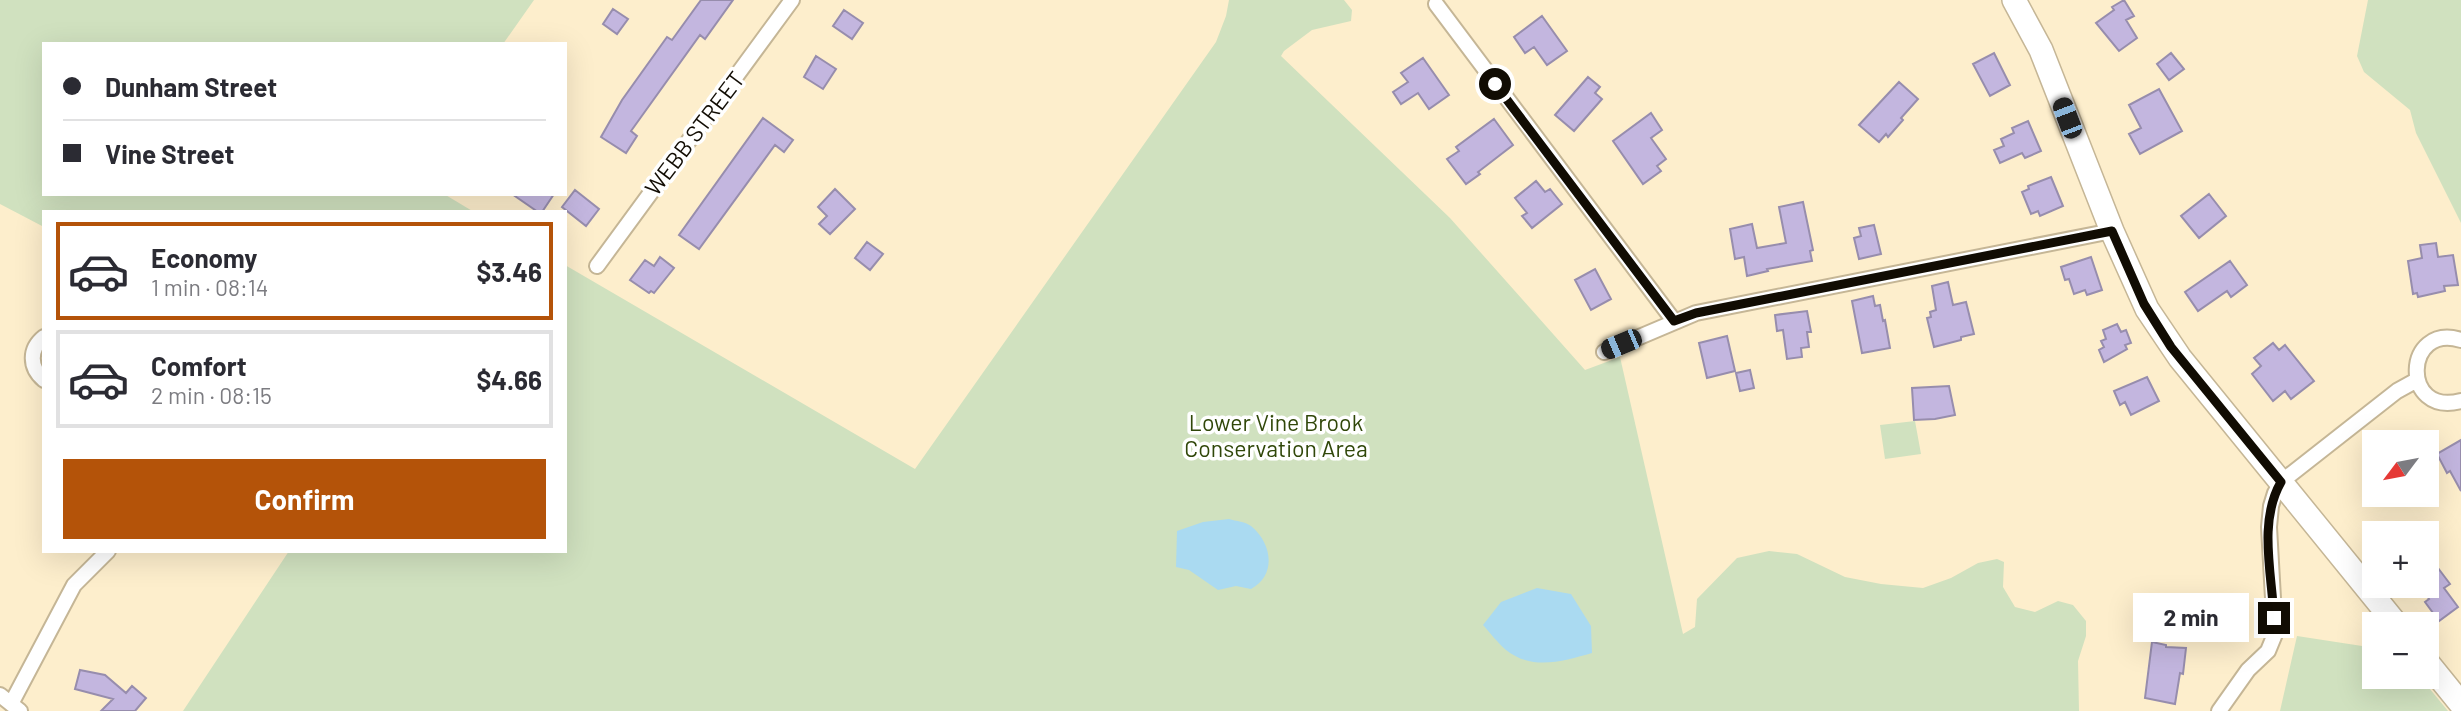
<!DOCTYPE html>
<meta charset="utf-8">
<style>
:root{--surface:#fff;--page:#f2f2f3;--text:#2b2b33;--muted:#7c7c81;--line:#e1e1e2;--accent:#b45309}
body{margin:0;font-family:Barlow,sans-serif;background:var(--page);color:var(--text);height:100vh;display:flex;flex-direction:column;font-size:26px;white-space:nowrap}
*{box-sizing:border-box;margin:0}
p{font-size:23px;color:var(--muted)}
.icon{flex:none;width:38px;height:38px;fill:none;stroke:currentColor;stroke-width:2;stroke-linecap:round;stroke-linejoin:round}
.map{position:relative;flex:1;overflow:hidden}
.sheet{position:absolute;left:42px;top:210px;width:525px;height:343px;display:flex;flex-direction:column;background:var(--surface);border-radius:0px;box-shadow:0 7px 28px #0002}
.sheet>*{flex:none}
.banner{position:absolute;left:42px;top:42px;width:525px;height:154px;border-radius:0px;box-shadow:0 7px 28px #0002;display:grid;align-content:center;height:154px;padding:0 21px;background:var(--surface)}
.needle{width:46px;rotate:238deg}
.tools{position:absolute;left:2362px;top:430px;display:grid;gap:14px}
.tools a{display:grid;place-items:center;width:77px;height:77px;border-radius:0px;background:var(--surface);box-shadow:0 7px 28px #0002;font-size:35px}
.end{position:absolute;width:32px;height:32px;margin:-16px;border:9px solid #110c03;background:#fff;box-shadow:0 0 0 4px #fff}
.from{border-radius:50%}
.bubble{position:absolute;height:49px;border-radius:0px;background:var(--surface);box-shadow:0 7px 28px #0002;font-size:23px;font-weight:700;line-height:49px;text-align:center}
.car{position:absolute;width:21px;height:42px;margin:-21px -10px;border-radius:9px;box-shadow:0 0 5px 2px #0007;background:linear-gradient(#222 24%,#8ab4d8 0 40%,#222 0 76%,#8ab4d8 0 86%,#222 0)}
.banner b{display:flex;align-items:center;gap:24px;height:66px;font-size:26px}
.banner b+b{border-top:2px solid var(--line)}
.banner i{width:18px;height:18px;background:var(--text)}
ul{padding:12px 0 0;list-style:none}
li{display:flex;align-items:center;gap:21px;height:98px;margin:0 14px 10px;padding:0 7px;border:4px solid var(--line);border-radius:0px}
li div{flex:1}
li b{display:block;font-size:26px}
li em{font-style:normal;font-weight:700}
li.active{border-color:var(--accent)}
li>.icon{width:63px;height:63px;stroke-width:1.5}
.action{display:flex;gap:14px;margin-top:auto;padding:14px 21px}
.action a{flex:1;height:80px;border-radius:0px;background:var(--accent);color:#fff;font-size:28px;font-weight:700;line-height:80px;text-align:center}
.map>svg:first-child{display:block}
</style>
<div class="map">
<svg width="2461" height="711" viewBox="0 0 2461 711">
<rect width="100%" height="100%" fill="#fdeecc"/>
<path fill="#d0e1bf" d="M0,0H534L503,44H44V194H444L474,212H44V227L0,204Z
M1229,0H1344L1352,10L1351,21L1312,30L1284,51L1281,56L1450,218L1585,370L1620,357L1683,634L1695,627L1697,599L1737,558L1769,551L1797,554L1845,577L1881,584L1923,588L1951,578L1978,563L1997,559L2004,562L2003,587L2015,607L2035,612L2058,601L2073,605L2086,621V636L2078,661L2079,711H183L289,551H565V265L915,469L1216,42L1226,16Z
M2368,0H2461V223L2416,133L2410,110L2364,72L2357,56Z
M1915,421L1921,454L1885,459L1880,425Z
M2297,636L2375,648V677H2420L2448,711H2280Z"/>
<path fill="#aadaf1" d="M1229,519C1236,521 1246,522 1251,526C1272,543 1277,575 1251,589L1236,586L1218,590L1189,570L1176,567L1177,531L1203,522Z
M1537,588L1571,594L1591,626L1592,653C1564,661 1532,671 1506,650C1498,643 1490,633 1483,625L1501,602Z"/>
<path fill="#c3b6df" stroke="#978dad" stroke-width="2" d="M701,0H733L705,39L700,35L631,131L637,136L626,153L601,137L622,100L667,37L672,40Z
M2124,0L2134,16L2126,20L2137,38L2119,51L2096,23L2114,10L2112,7Z
M613,9L628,19L617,34L603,24Z
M844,10L863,23L852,39L833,26Z
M1542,16L1567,51L1547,65L1534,47L1525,53L1514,37Z
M1994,53L2010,85L1990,96L1973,64Z
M2171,53L2184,69L2169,80L2157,64Z
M816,56L836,69L823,89L804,77Z
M1423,58L1449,95L1429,109L1418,93L1401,104L1393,92L1408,82L1401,73Z
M1588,77L1600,87L1595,93L1602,99L1574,131L1555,115Z
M1899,82L1918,99L1901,118L1903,120L1888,137L1886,134L1879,142L1859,125Z
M2159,89L2182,131L2140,154L2129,134L2141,128L2129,105Z
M1651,113L1662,130L1651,138L1666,159L1657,166L1661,171L1643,184L1613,141Z
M763,118L793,140L784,152L775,145L699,249L679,235Z
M1494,119L1513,145L1478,172L1480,174L1466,184L1447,159L1459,151L1456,147Z
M2028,121L2041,151L2025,158L2022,153L2000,163L1994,150L2004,146L2001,139L2014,133L2012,128Z
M2051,177L2063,206L2040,216L2038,211L2031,214L2022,192L2029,189L2028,186Z
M1536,181L1545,192L1550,189L1562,204L1532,228L1522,216L1527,213L1515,198Z
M835,189L855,209L830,234L819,224L827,216L818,207Z
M575,190L599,209L586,226L562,207Z
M512,194H554L542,212H538Z
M2209,194L2226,216L2199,238L2181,216Z
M1803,202L1813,250L1810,251L1812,261L1767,269L1768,271L1747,276L1744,257L1735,259L1730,229L1752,224L1757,248L1786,243L1779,207Z
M1874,225L1881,254L1859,259L1854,238L1861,236L1859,228Z
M867,242L883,254L870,270L855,258Z
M2436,243L2438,257L2453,255L2458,285L2444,286L2445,291L2418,297L2417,293L2413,294L2408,261L2422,258L2420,245Z
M660,257L674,268L654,293L651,291L649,293L630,280L645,260L654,266Z
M2091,257L2102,290L2087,295L2085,290L2074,294L2069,279L2065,280L2061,267Z
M2230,261L2247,285L2231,297L2227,291L2198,311L2185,292Z
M1595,269L1611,299L1591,310L1575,280Z
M1948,282L1953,305L1966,302L1974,334L1961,337V340L1934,347L1927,318L1931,317L1930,312L1936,310L1932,286Z
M1873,296L1875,306L1880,305L1883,321L1885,320L1890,348L1862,353L1852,301Z
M1807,311L1811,332H1807L1809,347L1801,348L1802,357L1787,359L1783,330L1777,331L1775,315Z
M2117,324L2121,332L2126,330L2131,343L2125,345L2127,349L2104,362L2099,350L2104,347L2101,341L2106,339L2103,330Z
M1727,336L1735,371L1707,378L1699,343Z
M2273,343L2279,350L2285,345L2314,381L2291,399L2285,391L2273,401L2252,374L2261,366L2254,358Z
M1750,370L1754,388L1740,391L1736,373Z
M2147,377L2159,401L2131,415L2125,402L2120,405L2114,391Z
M1949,386L1955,415L1935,419L1914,420L1912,388Z
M2461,440V491L2450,471L2447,473L2437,454Z
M2438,568L2450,584L2444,588L2458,607L2439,621L2425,602L2429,599L2420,586H2427V576Z
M2152,642L2166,645V647L2186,648L2183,674L2180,673L2175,704L2145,698Z
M80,670L105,675L126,693L132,686L146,698L135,711H101L113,699L75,689Z"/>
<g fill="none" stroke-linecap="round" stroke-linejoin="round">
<defs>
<path id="minor" d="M1436,4L1674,321
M597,266L792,0
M44,337C29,349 29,367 44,380
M2461,340C2404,322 2400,417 2461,401
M1604,352L1696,313L2112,231
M0,695L20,711
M11,704L74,585L108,551
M2219,711L2248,670L2268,651L2275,634L2269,527L2271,506L2275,493L2281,482L2397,391L2417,380"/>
<path id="primary" d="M2014,0L2041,50L2112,231L2147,309L2180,358L2397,625
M2427,662L2461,704"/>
</defs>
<use href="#minor" stroke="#c5b696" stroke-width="18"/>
<use href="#primary" stroke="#c5b696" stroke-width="26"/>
<use href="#minor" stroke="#fff" stroke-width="14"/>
<use href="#primary" stroke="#fff" stroke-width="23"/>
</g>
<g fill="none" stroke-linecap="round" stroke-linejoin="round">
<path stroke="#110c03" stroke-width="9" d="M1495,84L1674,321L1696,313L2112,231L2144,304L2171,347L2281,482C2258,522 2272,574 2274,618"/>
</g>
<g text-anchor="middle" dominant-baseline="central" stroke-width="7" stroke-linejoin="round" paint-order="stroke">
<g font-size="23" fill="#110c03" stroke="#fff">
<text transform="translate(694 133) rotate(-53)">WEBB STREET</text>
</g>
<g font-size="23" fill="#304709" stroke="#fff">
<text x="1276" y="422">Lower Vine Brook<tspan x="1276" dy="26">Conservation Area</tspan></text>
</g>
</g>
</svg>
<div class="tools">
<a><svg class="needle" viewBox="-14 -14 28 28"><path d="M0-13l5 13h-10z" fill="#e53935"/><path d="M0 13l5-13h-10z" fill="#7c7c81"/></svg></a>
<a>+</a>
<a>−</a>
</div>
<i class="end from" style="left:1495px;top:84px"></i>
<i class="end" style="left:2274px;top:618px"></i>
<div class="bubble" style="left:2133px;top:593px;width:116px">2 min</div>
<i class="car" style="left:2067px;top:118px;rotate:339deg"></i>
<i class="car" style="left:1621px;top:344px;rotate:247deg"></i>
<div class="banner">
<b><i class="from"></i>Dunham Street</b>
<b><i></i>Vine Street</b>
</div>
<section class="sheet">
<ul>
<li class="active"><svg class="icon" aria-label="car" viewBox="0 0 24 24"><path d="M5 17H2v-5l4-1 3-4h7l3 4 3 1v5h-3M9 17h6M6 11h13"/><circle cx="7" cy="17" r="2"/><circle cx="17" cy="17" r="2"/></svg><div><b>Economy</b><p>1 min · 08:14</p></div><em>$3.46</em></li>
<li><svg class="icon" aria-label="car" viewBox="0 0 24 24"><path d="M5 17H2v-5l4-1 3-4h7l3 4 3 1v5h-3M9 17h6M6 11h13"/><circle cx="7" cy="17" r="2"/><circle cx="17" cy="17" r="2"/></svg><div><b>Comfort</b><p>2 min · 08:15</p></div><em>$4.66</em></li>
</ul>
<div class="action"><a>Confirm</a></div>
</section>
</div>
